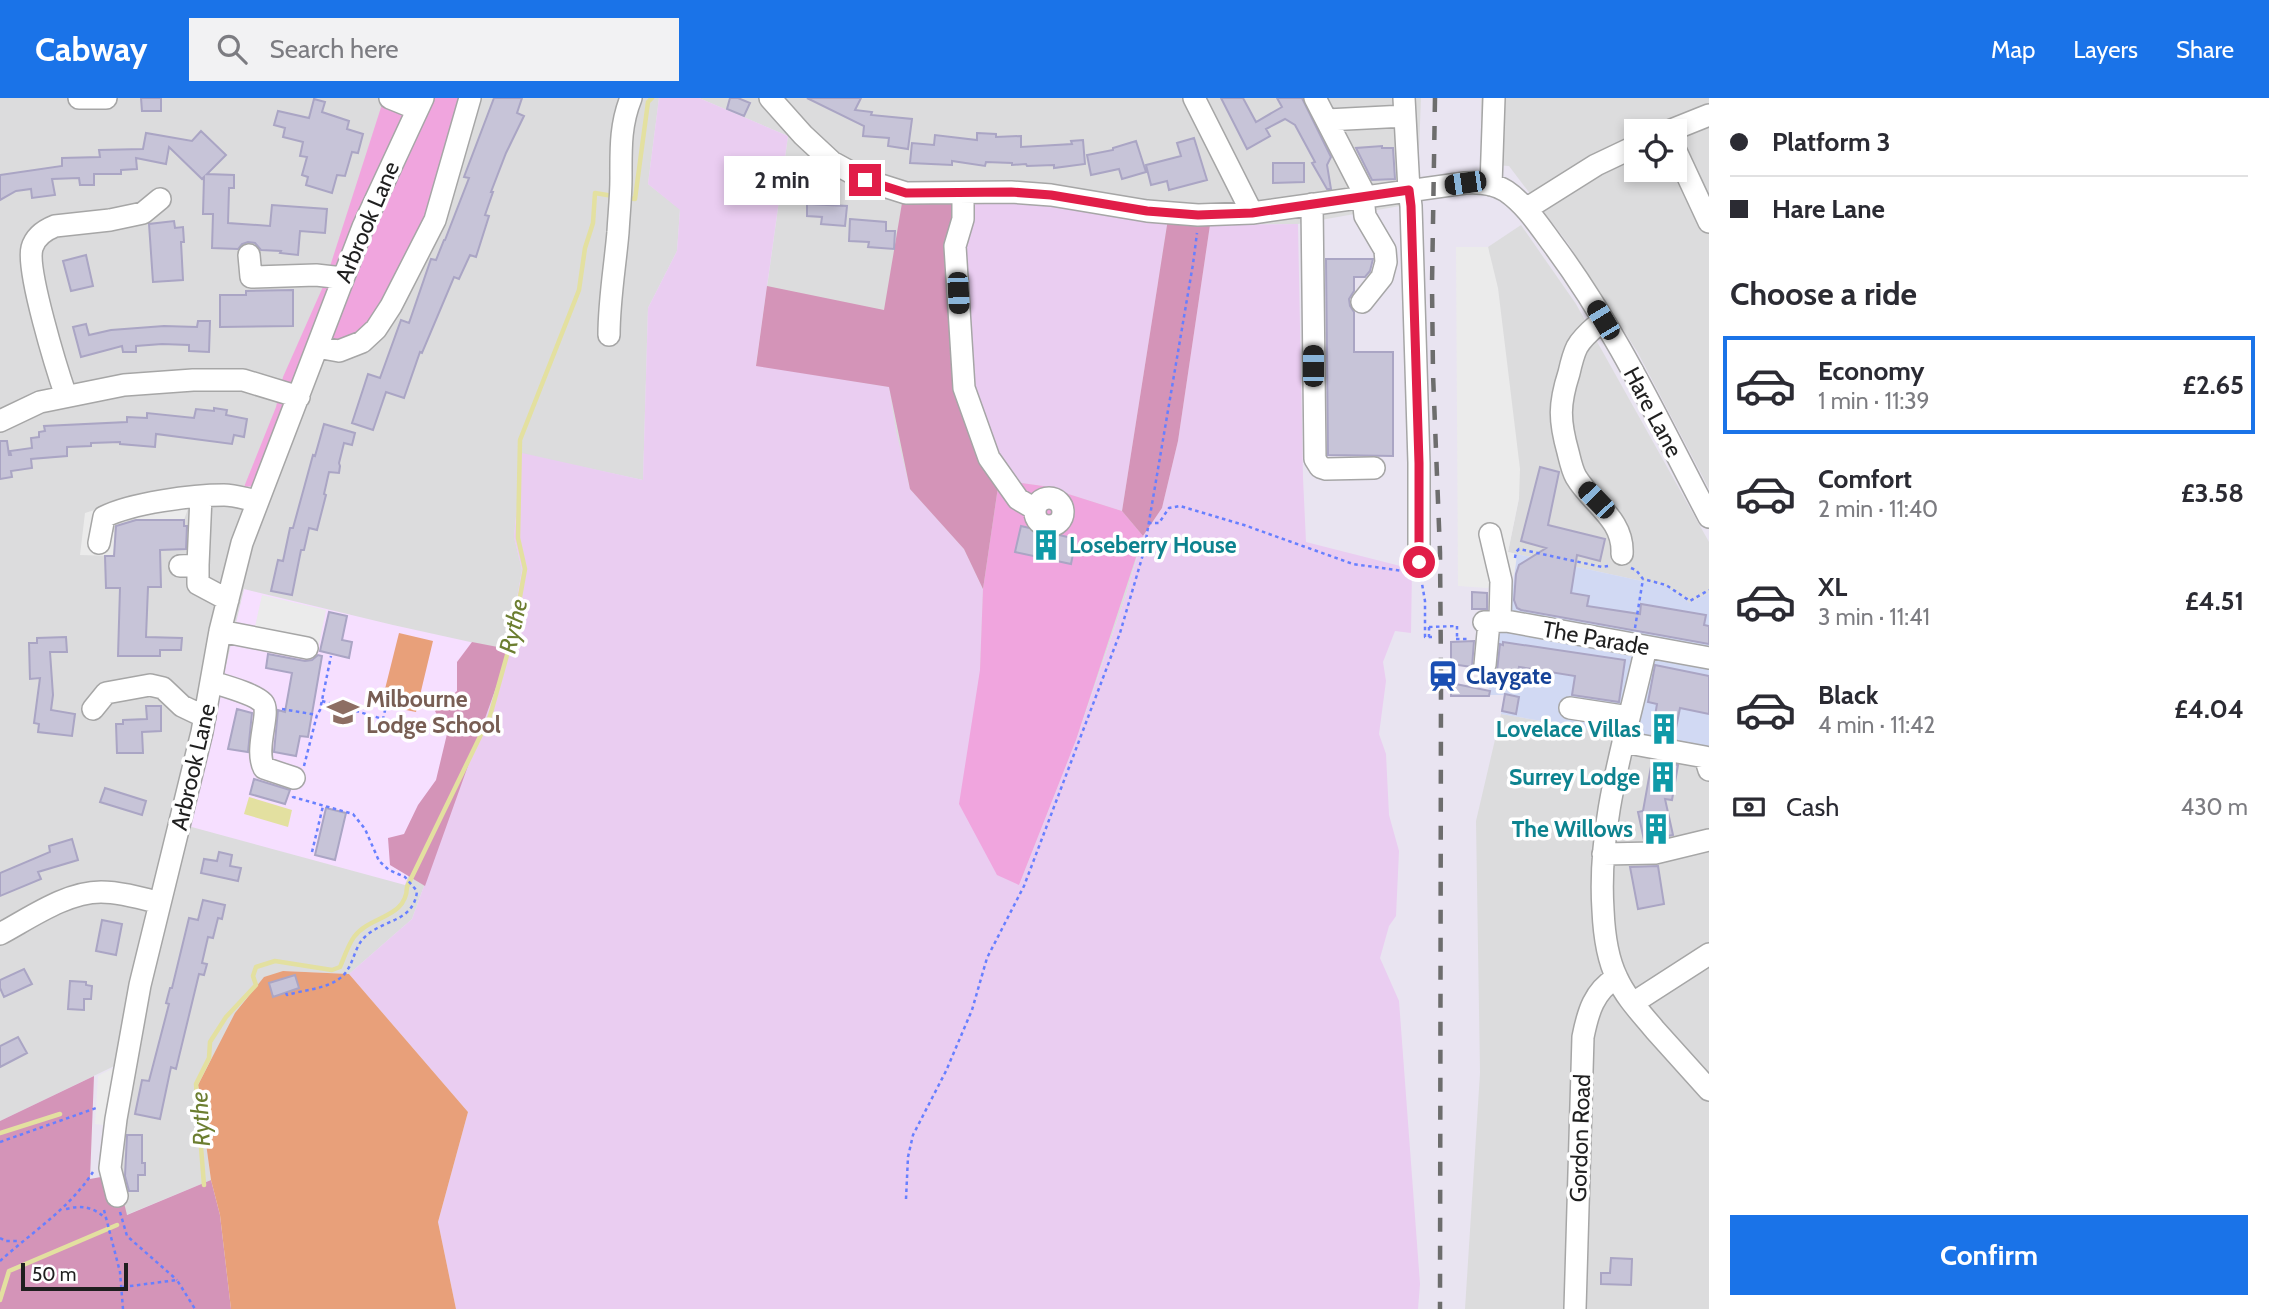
<!DOCTYPE html>
<meta charset="utf-8">
<style>
:root{--surface:#fff;--page:#f2f2f3;--text:#2b2b33;--muted:#7c7c81;--line:#e1e1e2;--accent:#1a73e8}
body{margin:0;font-family:Cabin,sans-serif;background:var(--page);color:var(--text);height:100vh;display:flex;flex-direction:column;font-size:26px;white-space:nowrap}
*{box-sizing:border-box;margin:0}
p{font-size:23px;color:var(--muted)}
.icon{flex:none;width:38px;height:38px;fill:none;stroke:currentColor;stroke-width:2;stroke-linecap:round;stroke-linejoin:round}
.map{position:relative;flex:1;overflow:hidden}
.panel{display:flex;flex-direction:column;background:var(--surface);width:560px}
.panel>*{flex:none}
.top-card{display:grid;align-content:center;height:154px;padding:0 21px;background:var(--surface)}
.controls{position:absolute;left:1624px;top:21px;display:grid;gap:14px}
.controls a{display:grid;place-items:center;width:63px;height:63px;border-radius:0px;background:var(--surface);box-shadow:0 4px 10px #0003;font-size:35px}
.scale{position:absolute;left:21px;bottom:18px;width:107px;box-sizing:border-box;padding-left:7px;border:4px solid #1f1f1f;border-top:0;font-size:19px;line-height:24px;white-space:nowrap;color:#1f1f1f;-webkit-text-stroke:5px #fff;paint-order:stroke}
.end{position:absolute;width:32px;height:32px;margin:-16px;border:9px solid #e11d48;background:#fff;box-shadow:0 0 0 4px #fff}
.from{border-radius:50%}
.bubble{position:absolute;height:49px;border-radius:0px;background:var(--surface);box-shadow:0 4px 10px #0003;font-size:23px;font-weight:700;line-height:49px;text-align:center}
.car{position:absolute;width:21px;height:42px;margin:-21px -10px;border-radius:9px;box-shadow:0 0 5px 2px #0007;background:linear-gradient(#222 24%,#8ab4d8 0 40%,#222 0 76%,#8ab4d8 0 86%,#222 0)}
.top-card b{display:flex;align-items:center;gap:24px;height:66px;font-size:26px}
.top-card b+b{border-top:2px solid var(--line)}
.top-card i{width:18px;height:18px;background:var(--text)}
ul{padding:0;list-style:none}
li{display:flex;align-items:center;gap:21px;height:98px;margin:0 14px 10px;padding:0 7px;border:4px solid transparent;border-radius:0px}
li div{flex:1}
li b{display:block;font-size:26px}
li em{font-style:normal;font-weight:700}
li.on{border-color:var(--accent)}
li>.icon{width:63px;height:63px;stroke-width:1.5}
h2{padding:0 21px;font-size:32px;line-height:84px}
.pay{display:flex;align-items:center;gap:18px;height:77px;padding:0 21px;font-size:26px}
.pay p{margin-inline-start:auto}
.cta{display:flex;gap:14px;margin-top:auto;padding:14px 21px}
.cta a{flex:1;height:80px;border-radius:0px;background:var(--accent);color:#fff;font-size:28px;font-weight:700;line-height:80px;text-align:center}
header{display:flex;align-items:center;gap:42px;box-sizing:border-box;height:98px;padding:0 35px;background:var(--accent);color:#fff}
header strong{font-size:33px}
nav{display:flex;gap:38px;margin-inline-start:auto;font-size:24px}
.search{width:490px;height:63px;background:var(--page);display:flex;align-items:center;gap:18px;box-sizing:border-box;padding:0 24px;border-radius:0px;color:var(--muted);font-size:26px}
main{display:flex;flex:1;min-height:0}
.map>svg:first-child{display:block}
</style>
<header>
<strong>Cabway</strong>
<div class="search"><svg class="icon" aria-label="search" viewBox="0 0 24 24"><circle cx="10" cy="10" r="6"/><path d="M15 15l6 6"/></svg>Search here</div>
<nav><a>Map</a><a>Layers</a><a>Share</a></nav>
</header>
<main>
<div class="map">
<svg width="1709" height="1211" viewBox="0 0 1709 1211">
<rect width="100%" height="100%" fill="#e9e4f1"/>
<path fill="#dcdcdd" fill-rule="evenodd" d="M0,0H659L648,86L680,111L677,153L648,210L643,382L522,356L514,439L522,472L508,551L498,584L412,821L349,876L283,873L198,987L211,1082L126,1117L117,1076L131,960L0,1023Z
M699,0H1421L1417,105L1298,126L1210,127L989,368L1122,413L1143,438L1126,497L1076,642L1019,787L756,268L788,38Z
M1481,0H1709V391L1638,255L1569,147L1509,68L1481,66ZM1636,33H1675V72H1636Z
M1521,127L1576,206L1709,444V495L1690,505L1665,488L1508,454L1519,400L1488,149Z
M1501,616L1709,652V1211H1465L1480,975L1476,723Z"/>
<path fill="#d1d9f3" d="M1517,456L1665,488L1690,505L1709,495V652L1501,616L1504,597H1488L1494,542L1510,511Z"/>
<path fill="#f6dfff" d="M244,491L393,527L493,549L405,787L188,728Z"/>
<path fill="#eacdf1" d="M659,0H699L788,38L756,267L889,289L896,333L910,391L964,451L983,491L980,572L1019,787L1076,642L1126,497L1143,438L1162,410L1178,343L1210,127L1298,126L1303,380L1306,444L1412,471L1411,535L1395,533L1383,564L1386,583L1379,636L1386,656L1389,717L1399,753L1396,818L1389,828L1380,860L1399,903L1420,1186L1418,1211H456L438,1124L468,1014L349,876L412,821L498,584L508,551L522,472L514,439L522,355L643,382L648,210L677,153L680,112L648,86Z
M956,101L1067,107L1168,121L1122,413L1043,388L999,382L960,289Z"/>
<path fill="#f0a5de" d="M384,0H461L424,125L369,226L356,240L332,243L254,388L244,389L276,309L283,279L325,184Z
M999,382L1043,388L1122,413L1143,438L1076,642L1019,787L997,777L959,706L980,572L983,491Z"/>
<path fill="#d494b8" d="M903,99L956,101L960,289L999,382L983,491L964,451L910,391L889,289L756,268L767,188L884,212Z
M1168,121L1210,127L1178,343L1162,410L1143,438L1122,413Z
M472,544L508,551L498,584L425,788L390,767L388,740L404,736L418,707L436,682L447,636L435,613L457,593V564Z
M94,978L90,1081L117,1076L127,1117L211,1082L220,1117L231,1211H0V1023Z"/>
<path fill="#e8a07a" d="M399,535L433,543L416,614L381,607Z
M283,873L349,876L468,1014L438,1124L456,1211H231L220,1117L211,1082L198,987L235,915L264,879Z"/>
<path fill="#ebebeb" d="M1456,149H1488L1498,190L1520,371L1519,400L1508,454L1517,456L1514,477L1487,490L1458,488Z
M123,403L189,408L184,422L136,423L135,419L108,420V434H114V458L80,457L85,415Z
M262,497L326,512L317,556L252,542Z
M127,963L111,1028L95,1026L98,978Z"/>
<path fill="#e3e0a0" d="M249,699L292,712L288,729L244,716Z"/>
<g fill="none" stroke-linecap="round" stroke-linejoin="round">
<path stroke="#e3e0a0" stroke-width="4.5" d="M625,100L635,101L648,4L652,0
M0,1035L60,1016
M204,1087L196,986L209,960L210,944L226,919L256,887L253,878L256,869L275,863L332,872L340,869C344,860 348,847 354,839C370,817 406,821 407,789L490,618L514,532L525,471L518,440L520,342L579,192L585,150L593,125L595,95L613,98
M0,1202L9,1173L117,1127"/>
</g>
<path fill="#c7c4d8" stroke="#aaa5c4" stroke-width="2" d="M141,0H161V13H142Z
M494,0H522L517,15L524,18L506,55L491,94H493L485,117L489,118L476,159L470,157L459,181L454,179L422,255L420,254L404,300L386,294L373,332L352,325L368,276L380,280L401,222L409,225L431,161L436,162L444,142H445L469,80L464,79Z
M730,0H738L750,5L744,18L727,11Z
M807,0H861L855,12L872,14L871,17L912,21L908,51L888,48L889,40L863,38L864,28Z
M1221,0H1243L1256,24L1282,9L1277,0H1302L1331,59L1327,67L1331,91H1327L1312,65L1315,64L1295,27L1285,21L1266,31L1270,38L1247,51Z
M314,1L325,4L322,14L349,23L347,31L363,36L358,55L352,54L345,78L337,77L332,95L306,87L308,79L302,77L307,59L300,58L303,44L283,39L285,30L274,27L278,13L309,20Z
M201,33L226,57L207,76L234,77V90H229L228,125L270,128L272,107L327,111L325,135L300,133L298,157L280,155L281,153L261,152L255,145L248,144L242,146L238,151L212,150L213,116H203L204,79L202,81L169,49L166,66L136,60L137,71L121,72V76H94V87H80L79,80L52,81L55,97L32,100L31,91L16,93L0,102V77L62,68V60L100,59L99,52L143,51L146,35L192,43Z
M977,35L996,36V39L1021,38V49L1072,46L1071,43L1083,42L1085,66L1054,70V67L1027,68L1026,66L1012,67V65L986,64L985,68L952,63V67L910,65L912,45L934,47L935,37L977,42Z
M1194,40L1207,82L1169,92L1167,83L1151,87L1146,67L1181,58L1177,45Z
M1136,43L1146,74L1122,81L1119,71L1091,77L1087,57L1113,52V50Z
M1382,48V50H1393L1395,81L1372,82L1356,50Z
M1273,65H1304V84L1273,85Z
M807,106L847,108L845,128L821,126L822,119L807,118Z
M850,121L886,124V133H895L894,151L868,149L869,144L849,143Z
M174,123L175,130L183,129L184,144H181L183,182L153,184L149,126Z
M86,157L93,188L71,193L63,163Z
M1326,161H1373L1370,173L1365,179H1354V193L1349,201L1350,208L1354,214V254H1393V358L1328,357Z
M293,192V228L220,229V197H246V193Z
M198,223H210L209,254L189,253V247L162,246L136,248V254H123L122,248L81,259L73,229L86,226L89,237L111,232L164,228L197,229Z
M214,310L227,312L226,317L247,321L244,339L234,337L232,346L156,336L155,349L120,346V344L91,345V348L67,349V358L31,361L32,370L11,373L12,379L0,381V343H7L9,357H11L10,353L32,350L31,340L39,339V334L45,333L44,328L127,324V319L147,320V315L194,320L196,311L214,313Z
M324,326L355,335L352,347L344,345L339,365L340,368L339,375L329,374L324,396L326,397L317,432L309,430L304,452H301L292,497L271,493L278,462L283,463L290,430H293L313,357L315,358Z
M1540,369L1559,374L1548,427L1605,441L1600,463L1577,457L1571,495L1589,498L1587,508L1640,516L1641,506L1706,517L1704,527L1709,528V546L1521,512L1517,510L1514,502L1516,476L1519,467L1546,450L1521,443Z
M136,422H184V428H187L186,451L160,452L161,489H148L146,539L182,540L181,552H160V558H118L120,490H106L105,458H114L116,428Z
M1021,428L1076,441L1071,466L1015,454Z
M1472,494L1487,495V511H1472Z
M329,514L347,518L342,542L352,544L349,560L320,553Z
M66,539L67,554H50L53,597L51,612L75,616L72,638L38,634L39,626L34,625L40,580L30,581L29,545H37V540Z
M1474,543L1472,569L1451,566V544Z
M1503,544L1625,562L1619,604L1572,597L1575,578L1519,569L1518,576L1497,573L1500,546L1503,547Z
M268,556L305,563L312,562L318,557L322,558L308,639L300,638L296,658L274,654L278,612L285,614L292,575L266,570Z
M1655,567L1709,578V616L1680,610L1674,640L1652,636L1657,606L1648,604Z
M1451,585L1490,593L1489,598H1451Z
M1505,596L1519,599L1516,616L1502,613Z
M146,608H161V633L142,634L143,655H117L116,626H123V622L147,621Z
M237,611L252,615L248,654L228,651Z
M1652,663L1678,667L1672,702L1665,701L1673,737L1644,742L1638,714L1643,713Z
M254,681L290,692L285,706L250,696Z
M105,690L146,703L142,717L100,704Z
M326,710L346,715L335,762L315,757Z
M72,741L78,762L38,774L41,781L0,798V775L50,754L49,748Z
M219,754L232,757L230,768L241,770L238,783L201,775L204,761L217,763Z
M1658,768L1664,806L1638,811L1630,769Z
M203,802L225,807L222,821L218,820L213,840L208,839L202,865L207,866L204,877L199,876L176,971L171,969L160,1021L135,1016L142,982L149,983L169,906L166,905L170,890H172L189,820L198,822Z
M102,822L122,826L116,857L96,853Z
M24,871L32,886L4,899L0,890V882Z
M295,877L299,890L273,899L269,885Z
M70,883L86,884V887L92,888L91,901H84V912L68,911Z
M18,939L27,955L0,969V948Z
M127,1037H142V1065H145V1077H138V1093H129L125,1078Z
M1611,1160L1632,1161L1631,1187L1601,1186V1175H1610Z"/>
<g fill="none" stroke-linecap="round" stroke-linejoin="round">
<defs>
<path id="minor" d="M79,0H106
M390,0L417,11
M770,0L803,37L832,64L865,82L906,95L1011,94L1051,97L1147,113L1198,117L1252,115L1465,85C1480,84 1493,85 1506,93C1525,106 1538,126 1552,145C1615,229 1660,326 1709,419
M1194,0L1252,115
M1315,0L1366,99
M1404,0L1409,92L1411,108L1419,365V464
M1327,22L1405,18
M1669,33L1709,17
M1675,51L1709,124
M1491,87L1494,0
M963,95V121L955,148L964,290L989,360L1018,401L1035,411
M1312,106L1315,361L1320,369L1326,371L1374,370
M1526,111L1596,67L1636,48
M249,157L251,179L316,177L343,180
M1362,204L1382,179L1386,164L1385,152L1365,118L1363,99
M1603,222C1594,230 1583,238 1577,249C1573,257 1571,266 1569,275C1559,306 1559,322 1568,354C1570,362 1572,372 1576,379C1592,406 1624,421 1622,456
M609,237C609,202 615,169 618,134C619,116 621,98 621,80C621,52 620,27 631,0
M317,249L339,253L362,244L376,231L391,208L435,122L470,0
M66,298C57,272 26,172 32,150C35,139 45,132 55,128L110,122L143,115L160,101
M0,323L40,304L124,287L193,282H243L299,299
M1035 414a14 14 0 1 1 28 0a14 14 0 1 1-28 0Z
M1490,436L1501,483L1500,523
M99,445L104,419C131,405 193,397 224,397C235,397 246,401 257,403
M198,467V486L228,502
M180,468L198,467L201,398
M1484,524L1506,523L1709,560
M220,533L307,550
M1646,549C1627,636 1597,722 1603,812C1604,835 1607,860 1617,880C1626,900 1642,916 1655,932C1673,952 1691,972 1709,992
M1485,567L1489,524
M212,584C225,588 255,596 263,605C271,614 254,651 264,670L294,680
M1570,610L1629,619
M93,611L106,595L150,587L163,590L182,608L205,619
M1623,644L1705,659L1709,672
M1603,756L1655,755L1709,742
M0,836C30,820 66,794 101,794C120,794 141,800 160,805
M1633,905L1709,856
M117,1098L110,1070L116,1021L140,887L202,634L220,533L242,445L363,129L423,0
M1575,1211L1583,939C1588,914 1594,893 1616,880"/>
</defs>
<use href="#minor" stroke="#a6a6a6" stroke-width="24"/>
<path stroke="#677fff" stroke-width="2.5" stroke-dasharray="3.5 3.5" stroke-linecap="butt" d="M1148,425H1159L1169,410L1180,408L1244,427L1353,466L1403,473
M1515,460L1516,454L1519,451L1602,469L1608,468
M1631,470L1636,472L1643,481L1666,487L1690,503L1709,492
M1421,480L1425,503V539H1432
M1457,528V541
M1429,529V539
M1635,530L1643,481
M1456,541H1470
M322,603L383,621L386,608
M282,611L317,617
M304,668L317,617L320,612L331,558
M312,754L323,708
M286,895L287,897C303,892 325,891 339,881C355,870 352,849 367,837C386,821 414,823 417,793L405,779L389,772L379,763L365,731L353,716L293,699V697
M0,1044L99,1009
M906,1101L908,1059L913,1037L946,973L972,912L987,860L1024,788L1120,535L1144,453L1193,166L1197,135
M66,1111C81,1107 94,1109 105,1120
M104,1112L120,1174L123,1211
M120,1114L127,1138L177,1182
M0,1140L6,1143H20
M0,1163C32,1134 69,1111 93,1074
M123,1189L177,1182L195,1211"/>
<use href="#minor" stroke="#fff" stroke-width="21"/>
<path stroke="#6d6d6d" stroke-width="4.5" stroke-dasharray="14 14" stroke-linecap="butt" d="M1435,0L1432,187L1433,276L1440,454L1441,578L1440,1211"/>
<path stroke="#677fff" stroke-width="2.5" stroke-dasharray="3.5 3.5" stroke-linecap="butt" d="M1429,529L1457,528"/>
</g>
<g fill="none" stroke-linecap="round" stroke-linejoin="round">
<path stroke="#e11d48" stroke-width="9" d="M865,82L906,95L1011,94L1051,97L1147,113L1198,117L1252,115L1409,92L1411,108L1419,365V464"/>
</g>
<defs>
<symbol id="building-bare" viewBox="-9 -9 18 18"><path d="M-4-6H4V6H1V3H-1V6H-4ZM-2.5-4.3h1.7v1.8h-1.7ZM.8-4.3h1.7v1.8H.8ZM-2.5-1h1.7V.8h-1.7ZM.8-1h1.7V.8H.8Z" fill="#0f9aa8" stroke="#fff" stroke-width="2.5" paint-order="stroke"/></symbol>
<symbol id="station-bare" viewBox="-9 -9 18 18"><path d="M-3-6H3Q5-6 5-4V2Q5 4 3 4L4.5 6H3L1.5 4h-3L-3 6H-4.5L-3 4Q-5 4-5 2V-4Q-5-6-3-6ZM-3.5-4v3h7v-3ZM-3.5 1v1.5H-2V1ZM2 1v1.5H3.5V1Z" fill="#1a4fb4" stroke="#fff" stroke-width="2.5" paint-order="stroke"/></symbol>
<symbol id="school-bare" viewBox="-9 -9 18 18"><path d="M0-5L7-2L0 1L-7-2ZM-4 1L0 2.5L4 1V4Q0 6-4 4Z" fill="#8d6e63" stroke="#fff" stroke-width="2.5" paint-order="stroke"/></symbol>
</defs>
<g fill-rule="evenodd">
<use href="#building-bare" x="1024" y="425" width="44" height="44"/>
<use href="#station-bare" x="1421" y="556" width="44" height="44"/>
<use href="#school-bare" x="321" y="592" width="44" height="44"/>
<use href="#building-bare" x="1642" y="609" width="44" height="44"/>
<use href="#building-bare" x="1641" y="657" width="44" height="44"/>
<use href="#building-bare" x="1634" y="709" width="44" height="44"/>
</g>
<g text-anchor="middle" dominant-baseline="central" stroke-width="7" stroke-linejoin="round" paint-order="stroke">
<g font-size="23" fill="#1f1f1f" stroke="#fff">
<text transform="translate(367 124) rotate(-67)">Arbrook Lane</text>
<text transform="translate(1653 314) rotate(62)">Hare Lane</text>
<text transform="translate(1596 540) rotate(10)">The Parade</text>
<text transform="translate(193 669) rotate(-77)">Arbrook Lane</text>
<text transform="translate(1580 1040) rotate(-88)">Gordon Road</text>
</g>
<g font-size="23" font-weight="bold" fill="#0d838f" stroke="#fff" text-anchor="end">
<text x="1069" y="447" text-anchor="start">Loseberry House</text>
<text x="1641" y="631">Lovelace Villas</text>
<text x="1640" y="679">Surrey Lodge</text>
<text x="1633" y="731">The Willows</text>
</g>
<g font-size="23" font-weight="bold" fill="#164399" stroke="#fff" text-anchor="start">
<text x="1466" y="578">Claygate</text>
</g>
<g font-size="23" font-weight="bold" fill="#785e54" stroke="#fff" text-anchor="start">
<text x="366" y="601">Milbourne<tspan x="366" dy="26">Lodge School</tspan></text>
</g>
<g font-size="24" font-style="italic" fill="#6c7e30" stroke="#fff">
<text transform="translate(513 528) rotate(-77)">Rythe</text>
<text transform="translate(200 1021) rotate(-93)">Rythe</text>
</g>
</g>
</svg>
<div class="controls">
<a><svg class="icon" aria-label="locate" viewBox="0 0 24 24"><circle cx="12" cy="12" r="6"/><path d="M12 2v4M12 18v4M2 12h4M18 12h4"/></svg></a>
</div>
<div class="scale">50 m</div>
<i class="end from" style="left:1419px;top:464px"></i>
<i class="end" style="left:865px;top:82px"></i>
<div class="bubble" style="left:724px;top:58px;width:116px">2 min</div>
<i class="car" style="left:1465px;top:85px;rotate:262deg"></i>
<i class="car" style="left:958px;top:195px;rotate:177deg"></i>
<i class="car" style="left:1603px;top:222px;rotate:329deg"></i>
<i class="car" style="left:1313px;top:268px;rotate:0deg"></i>
<i class="car" style="left:1596px;top:402px;rotate:316deg"></i>
</div>
<section class="panel">
<div class="top-card">
<b><i class="from"></i>Platform 3</b>
<b><i></i>Hare Lane</b>
</div>
<h2>Choose a ride</h2>
<ul>
<li class="on"><svg class="icon" aria-label="car" viewBox="0 0 24 24"><path d="M5 17H2v-5l4-1 3-4h7l3 4 3 1v5h-3M9 17h6M6 11h13"/><circle cx="7" cy="17" r="2"/><circle cx="17" cy="17" r="2"/></svg><div><b>Economy</b><p>1 min · 11:39</p></div><em>£2.65</em></li>
<li><svg class="icon" aria-label="car" viewBox="0 0 24 24"><path d="M5 17H2v-5l4-1 3-4h7l3 4 3 1v5h-3M9 17h6M6 11h13"/><circle cx="7" cy="17" r="2"/><circle cx="17" cy="17" r="2"/></svg><div><b>Comfort</b><p>2 min · 11:40</p></div><em>£3.58</em></li>
<li><svg class="icon" aria-label="car" viewBox="0 0 24 24"><path d="M5 17H2v-5l4-1 3-4h7l3 4 3 1v5h-3M9 17h6M6 11h13"/><circle cx="7" cy="17" r="2"/><circle cx="17" cy="17" r="2"/></svg><div><b>XL</b><p>3 min · 11:41</p></div><em>£4.51</em></li>
<li><svg class="icon" aria-label="car" viewBox="0 0 24 24"><path d="M5 17H2v-5l4-1 3-4h7l3 4 3 1v5h-3M9 17h6M6 11h13"/><circle cx="7" cy="17" r="2"/><circle cx="17" cy="17" r="2"/></svg><div><b>Black</b><p>4 min · 11:42</p></div><em>£4.04</em></li>
</ul>
<div class="pay"><svg class="icon" aria-label="cash" viewBox="0 0 24 24"><path d="M3 7h18v10H3z"/><circle cx="12" cy="12" r="2"/></svg>Cash<p>430 m</p></div>
<div class="cta"><a>Confirm</a></div>
</section>
</main>
